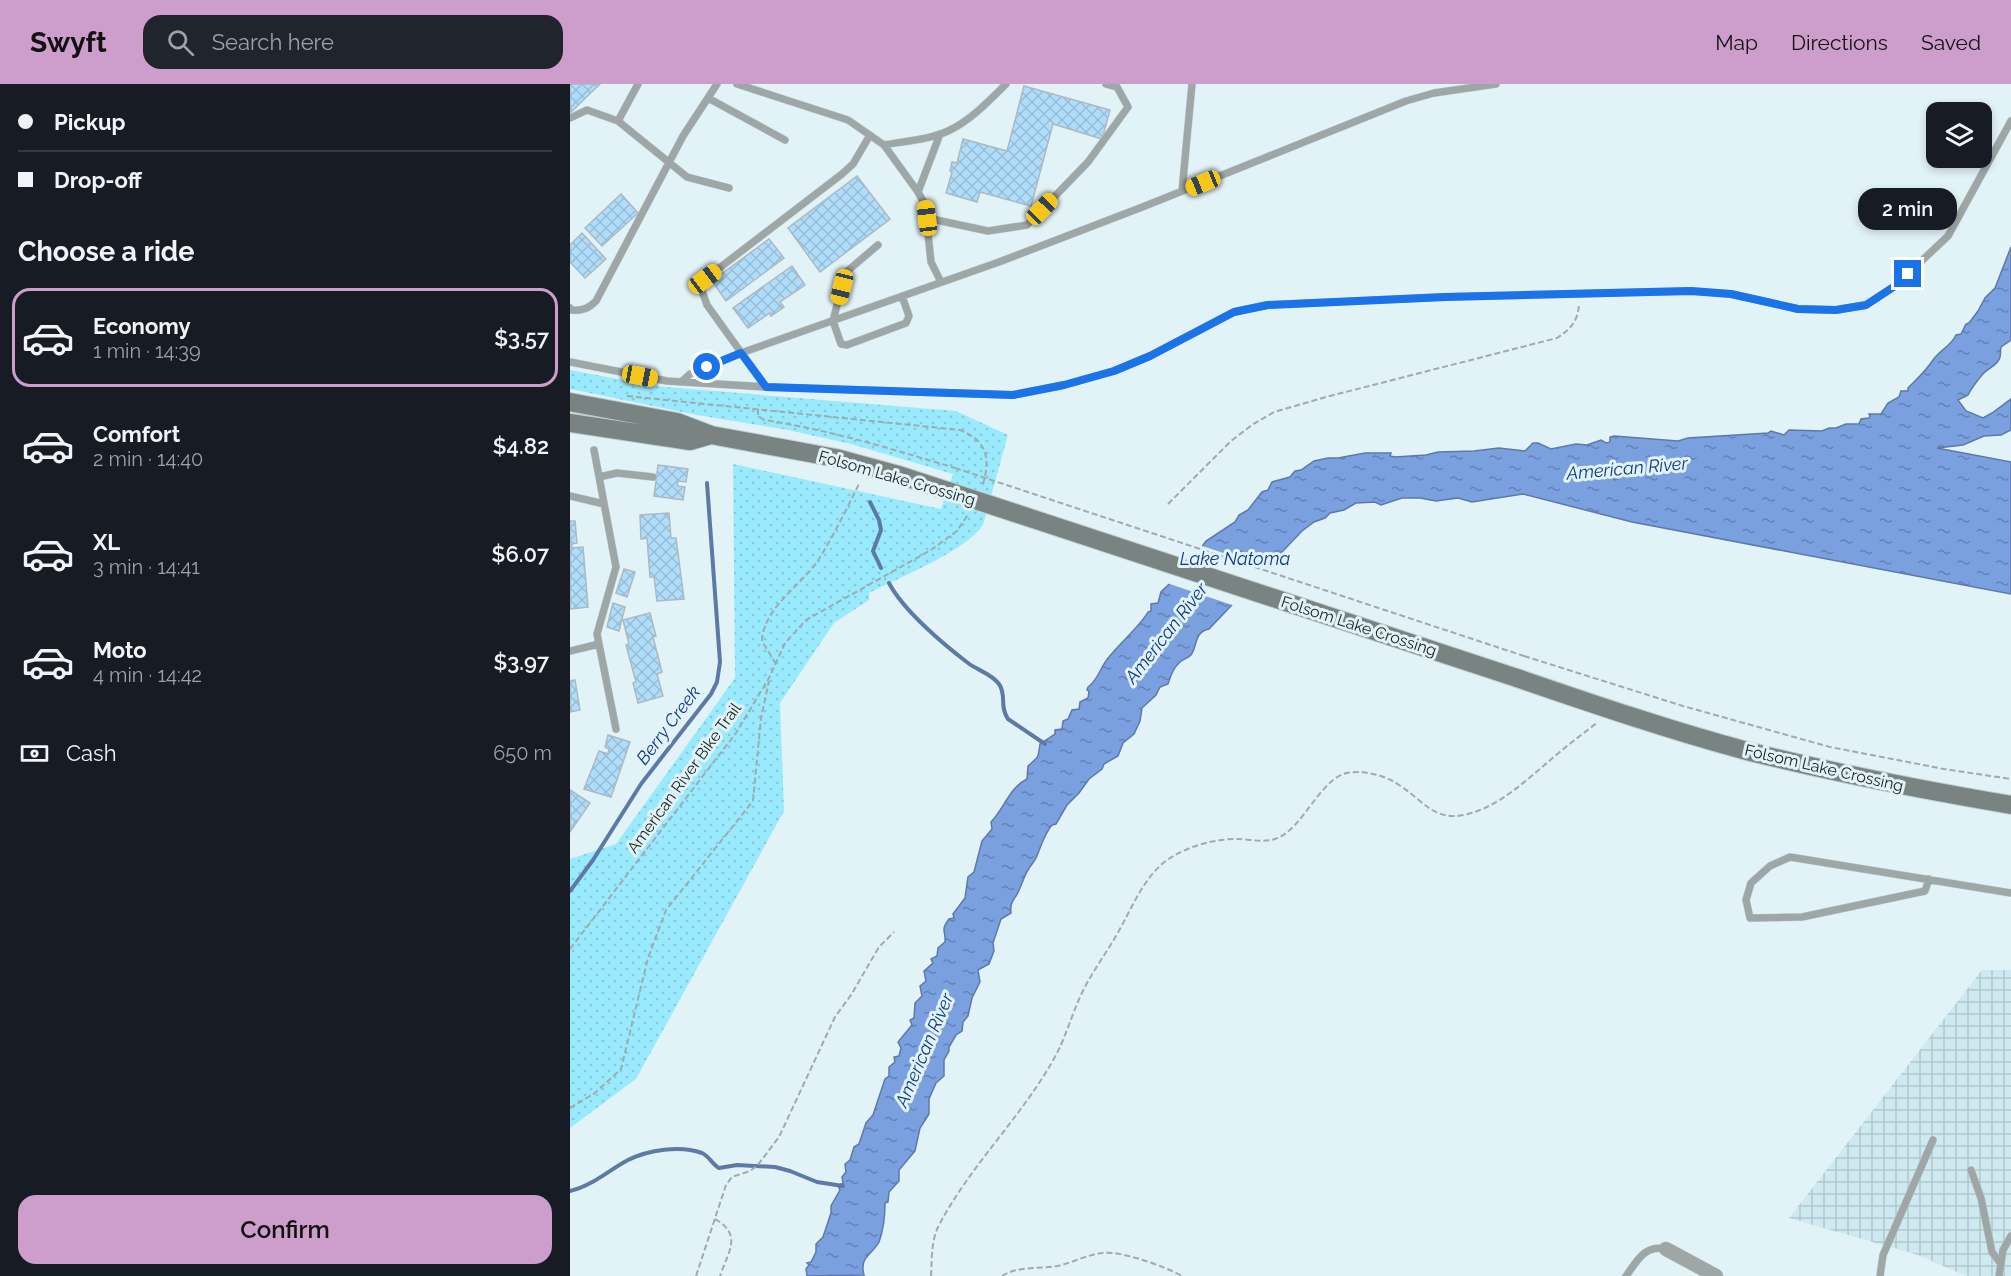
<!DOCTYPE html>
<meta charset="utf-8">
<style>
:root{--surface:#171b24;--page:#20242c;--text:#f1f3f6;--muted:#9ea1a6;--line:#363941;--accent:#cd9ecb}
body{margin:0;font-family:Raleway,sans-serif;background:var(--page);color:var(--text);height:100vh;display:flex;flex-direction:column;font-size:22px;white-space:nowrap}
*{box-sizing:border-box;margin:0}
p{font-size:20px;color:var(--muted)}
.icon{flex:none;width:33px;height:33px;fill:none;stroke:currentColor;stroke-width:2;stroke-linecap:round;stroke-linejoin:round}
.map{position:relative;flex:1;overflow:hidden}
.side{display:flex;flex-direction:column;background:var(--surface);width:570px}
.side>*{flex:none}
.guide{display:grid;align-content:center;height:132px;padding:0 18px;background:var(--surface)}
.controls{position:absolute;left:1356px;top:18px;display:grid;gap:12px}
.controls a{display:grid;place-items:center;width:66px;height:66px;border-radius:12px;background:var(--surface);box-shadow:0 3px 9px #0003;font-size:30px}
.end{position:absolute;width:27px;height:27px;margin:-14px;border:8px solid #1a73e8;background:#fff;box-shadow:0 0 0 3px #fff}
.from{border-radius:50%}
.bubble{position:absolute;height:42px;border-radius:18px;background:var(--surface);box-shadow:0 3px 9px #0003;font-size:20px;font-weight:600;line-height:42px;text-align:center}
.car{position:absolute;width:18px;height:36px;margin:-18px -9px;border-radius:8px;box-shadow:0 0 4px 2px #0007;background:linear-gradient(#f5c518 24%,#345 0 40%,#f5c518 0 76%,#345 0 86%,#f5c518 0)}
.guide b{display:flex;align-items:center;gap:21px;height:57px;font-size:22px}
.guide b+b{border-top:2px solid var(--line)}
.guide i{width:15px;height:15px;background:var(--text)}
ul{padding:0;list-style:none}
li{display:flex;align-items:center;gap:18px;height:99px;margin:0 12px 9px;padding:0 6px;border:3px solid transparent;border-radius:18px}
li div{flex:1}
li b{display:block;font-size:22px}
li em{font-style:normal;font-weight:600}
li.selected{border-color:var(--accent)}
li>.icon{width:54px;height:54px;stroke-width:1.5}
h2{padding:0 18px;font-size:27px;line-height:72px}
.pay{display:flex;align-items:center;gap:15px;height:66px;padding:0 18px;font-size:22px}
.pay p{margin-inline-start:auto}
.cta{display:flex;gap:12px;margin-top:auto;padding:12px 18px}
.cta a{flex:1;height:69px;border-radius:18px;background:var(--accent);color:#111;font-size:24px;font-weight:600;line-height:69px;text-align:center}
header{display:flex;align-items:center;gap:36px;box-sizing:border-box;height:84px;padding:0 30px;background:var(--accent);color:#111}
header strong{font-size:28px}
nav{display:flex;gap:33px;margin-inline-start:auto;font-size:21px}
.search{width:420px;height:54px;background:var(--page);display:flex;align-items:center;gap:15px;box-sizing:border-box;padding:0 21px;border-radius:18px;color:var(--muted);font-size:22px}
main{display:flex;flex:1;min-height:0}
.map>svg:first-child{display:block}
</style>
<header>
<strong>Swyft</strong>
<div class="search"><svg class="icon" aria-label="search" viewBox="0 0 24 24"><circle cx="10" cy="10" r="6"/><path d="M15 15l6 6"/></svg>Search here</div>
<nav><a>Map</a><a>Directions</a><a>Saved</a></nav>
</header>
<main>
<section class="side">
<div class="guide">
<b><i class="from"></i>Pickup</b>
<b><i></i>Drop-off</b>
</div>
<h2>Choose a ride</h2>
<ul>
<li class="selected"><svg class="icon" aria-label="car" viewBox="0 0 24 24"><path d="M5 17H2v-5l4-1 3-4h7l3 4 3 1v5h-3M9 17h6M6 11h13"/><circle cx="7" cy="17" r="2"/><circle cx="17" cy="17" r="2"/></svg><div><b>Economy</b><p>1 min · 14:39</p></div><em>$3.57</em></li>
<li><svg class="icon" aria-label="car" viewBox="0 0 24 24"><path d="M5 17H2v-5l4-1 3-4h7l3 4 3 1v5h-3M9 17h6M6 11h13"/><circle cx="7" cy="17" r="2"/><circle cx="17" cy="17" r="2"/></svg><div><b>Comfort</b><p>2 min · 14:40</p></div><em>$4.82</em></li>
<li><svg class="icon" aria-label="car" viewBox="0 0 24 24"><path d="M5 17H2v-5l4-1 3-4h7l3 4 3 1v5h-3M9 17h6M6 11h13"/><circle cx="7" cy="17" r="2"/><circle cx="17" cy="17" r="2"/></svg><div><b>XL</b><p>3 min · 14:41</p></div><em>$6.07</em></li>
<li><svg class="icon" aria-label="car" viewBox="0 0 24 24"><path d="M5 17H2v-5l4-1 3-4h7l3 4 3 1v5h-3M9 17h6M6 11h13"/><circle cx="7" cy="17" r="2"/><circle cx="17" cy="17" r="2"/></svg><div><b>Moto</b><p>4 min · 14:42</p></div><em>$3.97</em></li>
</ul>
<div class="pay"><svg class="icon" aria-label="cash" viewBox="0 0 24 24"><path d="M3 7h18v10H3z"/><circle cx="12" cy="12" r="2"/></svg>Cash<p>650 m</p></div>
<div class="cta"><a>Confirm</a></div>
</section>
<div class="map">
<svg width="1441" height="1192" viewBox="0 0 1441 1192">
<defs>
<pattern id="industrial-grid" width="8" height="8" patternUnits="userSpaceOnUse" patternTransform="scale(1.5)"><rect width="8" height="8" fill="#cee9ef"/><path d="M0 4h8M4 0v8" fill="none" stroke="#b0c7cd"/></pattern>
<pattern id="grass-dots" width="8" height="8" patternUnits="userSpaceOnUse" patternTransform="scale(1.5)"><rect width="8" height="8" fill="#9aeafd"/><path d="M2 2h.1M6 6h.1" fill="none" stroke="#84c8d9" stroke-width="1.8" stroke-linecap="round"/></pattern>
<pattern id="water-ripples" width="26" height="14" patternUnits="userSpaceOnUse" patternTransform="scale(1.5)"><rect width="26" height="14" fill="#7aa0e0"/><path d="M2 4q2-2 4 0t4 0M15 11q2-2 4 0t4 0" fill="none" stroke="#6382b5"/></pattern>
<pattern id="building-cross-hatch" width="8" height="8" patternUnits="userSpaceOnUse" patternTransform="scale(1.5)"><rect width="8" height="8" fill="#b0ddfa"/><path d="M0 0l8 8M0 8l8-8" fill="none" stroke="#97bdd6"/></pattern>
</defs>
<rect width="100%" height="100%" fill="#e2f3f7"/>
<path fill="url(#industrial-grid)" d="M1412,886H1441V1192H1396L1348,1171L1219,1134Z"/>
<path fill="url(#grass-dots)" d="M0,286L85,302L386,327L438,351L413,441C396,467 328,494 299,509V516L264,539L210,619L214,727L66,995L0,1044V775L46,760L165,594L163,380L371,425L383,390L281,360L218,346L127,331L0,305Z"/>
<path fill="url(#water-ripples)" stroke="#5d79a6" stroke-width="1.5" d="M1441,163V256L1431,263C1430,266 1431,270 1430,273C1428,282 1417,284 1412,291C1407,297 1402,303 1398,311L1388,316L1396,327L1413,334L1422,329L1441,315V346L1431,351L1414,352L1393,361L1367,364L1441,378V510L1062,438L953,410L902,418L888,414L866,417L850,414H832L811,421L805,418L786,419L774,426L760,429L755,434L744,438L732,447L639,545C624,548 628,561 621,571C617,575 612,575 609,579C602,585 601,592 598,600L590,603L586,611L572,624L570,637L564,650L553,659L548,672L534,680L532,685L519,695L509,709L497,721L486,740L482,741C474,750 471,763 466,774C464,778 460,782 458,786C453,794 451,804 446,812C442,818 440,820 441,829L431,835L423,859L424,867L419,880L408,886L410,898L402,914L398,932L393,938L392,947L386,951L379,963V967L374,976V992L366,999L359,1015V1030L350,1044L345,1067L329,1086V1097L319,1108L318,1118L315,1119C315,1130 313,1147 309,1158C302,1171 289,1173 294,1191L237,1192L236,1185L239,1181L237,1179L241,1178L246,1168V1160L253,1153L261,1129V1122L270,1106L268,1102L273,1099L272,1093L276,1088L275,1080L280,1076L284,1063L289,1060L296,1039L303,1031L315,995L319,992V983L325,978L324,973L329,972L331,964L328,958L342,941L340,936L344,934L345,919L352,912L350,902L356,897L354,887L363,879L361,875L367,872L368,864L375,858C376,846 370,847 379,835L384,834L383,830L395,814L398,793L404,788L412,757L422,745L421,738C434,725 439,704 457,695L458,682C469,672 468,675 470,660L485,650V646L492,645L493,637L498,635L502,626L509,625L510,618L518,614L519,607L517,606L518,603C529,595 530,583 539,573C549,560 571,541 578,528L581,527V520L588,519L591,508L619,481L636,457L665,438L669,431L678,426L692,408L698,406L702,398L720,393L725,387L731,386L744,377L758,374H768L795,369H821L820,372L825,373L856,371L868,368L904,367L929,364L955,367L963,359H968L981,365L1006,360L1017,361L1031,356L1036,359L1040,358V353L1044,352L1108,357L1118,354L1198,349L1201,347L1214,351L1219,346L1252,347L1259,344H1266L1276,340H1289L1291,335L1299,334L1300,332L1299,330H1311L1318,319L1329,313L1331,307H1338V304C1348,294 1356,287 1363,276C1369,267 1382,261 1386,251L1391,250L1396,240L1399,239L1408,227L1415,214L1425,204Z"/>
<path fill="#e2f3f7" d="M629,461L700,484L693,494L665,522L597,499L605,488L617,479Z"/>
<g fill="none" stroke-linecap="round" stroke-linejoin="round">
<path stroke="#5d79a6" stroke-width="4" d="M300,418L309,436L311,446L303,467L311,484
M319,499C333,526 373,560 398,579C407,586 422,590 429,600C437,611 429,622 438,635L475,660
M0,807L23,776L71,700L141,610L147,598L150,578L137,399
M0,1107C22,1102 39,1086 58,1076C78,1066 110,1061 132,1069C139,1072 142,1080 149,1084L167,1081L205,1083L220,1087L247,1098L273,1102"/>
</g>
<path fill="url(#building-cross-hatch)" stroke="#acb9c2" stroke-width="1.5" d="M0,0H30L0,29Z
M454,2L540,26L532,55L483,40L461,122L410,108L407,118L376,109L382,88L380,87L382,78L387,79L393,55L437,67Z
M287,92L320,135L250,188L218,144Z
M51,110L68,129L32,162L15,144Z
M12,149L36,175L15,194L0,178V161Z
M199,155L214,174L156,217L142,197Z
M222,182L235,201L210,218L214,223L201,232L200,229L178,244L163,224Z
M88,381L118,385L116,398L108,397L107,402L115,403L113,416L84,412Z
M99,429L101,454H106L114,515L87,517L84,493H80L77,454L71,455L70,431Z
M0,437H5L7,459L2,460V464L13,463L18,523L0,525Z
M54,485L65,488L57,513L46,509Z
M43,519L55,523L49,547L37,543Z
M80,529L86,552L83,553L92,588L87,590L93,612L68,619L63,599L66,598L56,561L59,560L53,536Z
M5,596L10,626L0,628V597Z
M38,651L60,658L41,713L14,705L29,667L38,670L39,665L35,663Z
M0,706L20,719L0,748Z"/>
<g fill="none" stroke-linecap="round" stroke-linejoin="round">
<defs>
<path id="lane" d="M68,0L48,37L117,93L159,104
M167,0L278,36L314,61L348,108L355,121L361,178L371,198
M138,14L215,56
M0,34L17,26L48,37
M314,61C335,57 358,56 378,47C400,37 419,17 436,0
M612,107L622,0
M348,108L370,50
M357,134L418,147L457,141L518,78L558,23L547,3L536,0
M308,161L275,189L263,237L271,260L277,261L336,239L339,232L332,212
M0,224L2,226C13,227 19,224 26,217L113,52L147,0
M0,278L97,297L196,303L443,311L494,301L544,287L580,272L664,228L697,221L875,213L1121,207L1161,210L1228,225L1265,226L1296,221L1325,202L1378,152L1441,37
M111,298L120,290L171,269L429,178L575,122L836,17L864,9L926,0
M196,303L137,221L132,207L135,195L272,90L283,80L300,51
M24,366L46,483L27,550L46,645
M29,393L47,389L83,393
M0,412L34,420
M0,567L29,560
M1359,795L1355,807L1232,833L1180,834L1176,816L1181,799L1200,782L1220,773L1441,809
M1401,1086L1411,1114L1422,1168L1431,1180
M1056,1192C1067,1177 1075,1160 1096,1165
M1310,1192L1313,1171L1363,1056
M1429,1192L1433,1166L1441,1152"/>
<path id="street" d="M1096,1165L1146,1192"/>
<path id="secondary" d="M0,318L107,338L141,351L266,374L332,392L378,407
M0,339L120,357L141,351
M947,594C1023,620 1099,646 1177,667C1264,689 1353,706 1441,721"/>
</defs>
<use href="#lane" stroke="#becdd0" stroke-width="8"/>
<use href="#street" stroke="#becdd0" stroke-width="15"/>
<use href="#secondary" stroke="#becdd0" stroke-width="20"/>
<path stroke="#9eabae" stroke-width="2" stroke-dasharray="6 3" stroke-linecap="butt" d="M57,312L390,346C418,357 421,376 412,403
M188,325V332L194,336C260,346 322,365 385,384
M598,420L661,357L682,341L704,328L756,313L987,254C1001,245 1008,237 1009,220
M954,572L1113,622L1260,663L1374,685L1441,695
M206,580L192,557C193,525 230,502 247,478C263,453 276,426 289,400
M0,865L166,649L199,594L215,559L236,536L361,466L387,447L399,429
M0,1024L25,1009L51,985L78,874L96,826L183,717L191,634L199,597
M145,1135C173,1151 158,1168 150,1192
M126,1192L156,1101L162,1093L180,1087L187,1082L209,1053L265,933L281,911L309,863L324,848
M361,1192C362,1176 361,1158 368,1143C400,1081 453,1032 486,971C496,952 502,930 511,911C522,887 539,866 551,843C563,821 573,797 592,780C611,764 642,755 666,755C679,755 693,759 705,755C731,747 747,701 773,690C779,688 786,688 792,688C806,690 818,693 829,701C853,716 863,737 894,731C927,724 953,699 978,678C994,664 1011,651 1028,638
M432,1192C447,1182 470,1185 487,1182C502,1179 516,1171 532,1169C550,1166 596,1183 612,1192"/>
<use href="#lane" stroke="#9fa6a6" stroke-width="7"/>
<use href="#street" stroke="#9fa6a6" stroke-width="14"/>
<use href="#secondary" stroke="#788382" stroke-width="18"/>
<defs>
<path id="secondary-bridge" d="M378,407L947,594"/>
</defs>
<use href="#secondary-bridge" stroke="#becdd0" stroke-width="20" stroke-linecap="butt"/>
<path stroke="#9eabae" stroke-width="2" stroke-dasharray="6 3" stroke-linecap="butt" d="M385,384L954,572"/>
<use href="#secondary-bridge" stroke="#788382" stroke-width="18"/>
</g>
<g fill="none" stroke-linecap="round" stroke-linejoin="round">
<path stroke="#1a73e8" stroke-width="8" d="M137,283L171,269L196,303L443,311L494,301L544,287L580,272L664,228L698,221L875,213L1121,207L1161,210L1228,225L1266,226L1296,221L1325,202L1338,190"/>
</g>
<g text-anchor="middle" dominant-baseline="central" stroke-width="6" stroke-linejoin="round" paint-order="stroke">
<g font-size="16" fill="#191f20" stroke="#e2f3f7">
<text transform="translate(327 394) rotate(16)">Folsom Lake Crossing</text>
<text transform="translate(789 542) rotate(18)">Folsom Lake Crossing</text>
<text transform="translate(1254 684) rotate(13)">Folsom Lake Crossing</text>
<text transform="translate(114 694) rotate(-54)">American River Bike Trail</text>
</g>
<g font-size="18" font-style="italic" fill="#0f3984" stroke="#e2f3f7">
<text transform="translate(1057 384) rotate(-5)">American River</text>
<text x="665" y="474">Lake Natoma</text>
<text transform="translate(596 549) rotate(-52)">American River</text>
<text transform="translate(98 641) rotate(-53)">Berry Creek</text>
<text transform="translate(354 966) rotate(-67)">American River</text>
</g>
</g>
</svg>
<div class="controls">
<a><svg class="icon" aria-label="layers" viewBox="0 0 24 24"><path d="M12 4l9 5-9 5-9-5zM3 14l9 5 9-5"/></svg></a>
</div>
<i class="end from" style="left:137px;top:283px"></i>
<i class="end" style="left:1338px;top:190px"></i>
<div class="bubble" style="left:1288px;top:104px;width:99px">2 min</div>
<i class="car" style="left:633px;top:99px;rotate:248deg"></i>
<i class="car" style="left:472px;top:125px;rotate:44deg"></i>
<i class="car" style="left:357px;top:134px;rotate:353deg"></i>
<i class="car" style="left:135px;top:195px;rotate:53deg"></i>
<i class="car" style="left:272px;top:203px;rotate:194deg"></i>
<i class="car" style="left:70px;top:292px;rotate:101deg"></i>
</div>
</main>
